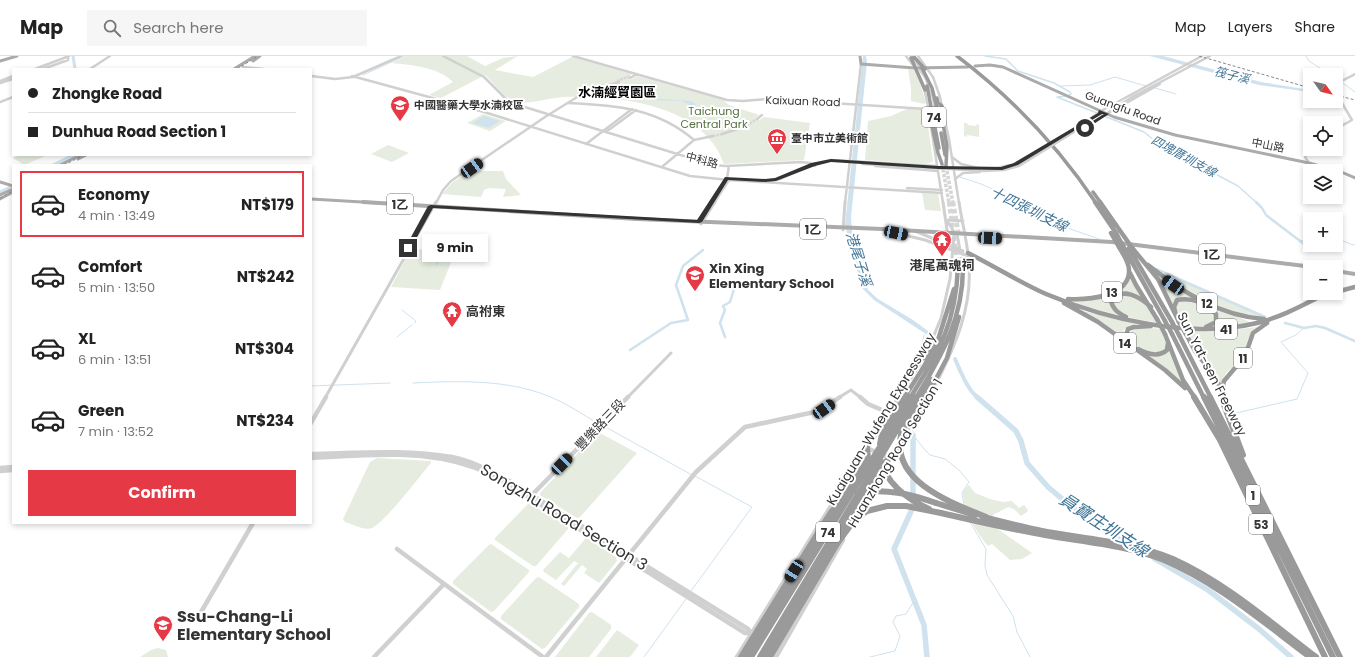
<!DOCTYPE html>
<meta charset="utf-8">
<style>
:root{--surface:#fff;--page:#f6f6f6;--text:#222;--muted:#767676;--line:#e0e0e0;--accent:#e63946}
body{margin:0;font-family:Poppins,"Noto Sans TC",sans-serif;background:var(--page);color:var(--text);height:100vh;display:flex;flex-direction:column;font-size:15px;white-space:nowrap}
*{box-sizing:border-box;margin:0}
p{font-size:13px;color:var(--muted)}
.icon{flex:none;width:22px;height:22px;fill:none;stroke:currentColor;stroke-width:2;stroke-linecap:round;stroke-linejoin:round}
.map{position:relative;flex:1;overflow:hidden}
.panel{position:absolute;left:12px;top:108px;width:300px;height:360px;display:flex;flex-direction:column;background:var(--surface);border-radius:0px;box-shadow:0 2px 6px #0003}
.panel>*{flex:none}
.guide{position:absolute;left:12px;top:12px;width:300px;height:88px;border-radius:0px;box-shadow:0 2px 6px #0003;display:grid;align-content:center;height:88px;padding:0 16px;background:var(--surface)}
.needle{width:26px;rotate:124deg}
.buttons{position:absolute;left:1303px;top:12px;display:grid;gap:8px}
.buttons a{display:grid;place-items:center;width:40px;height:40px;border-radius:0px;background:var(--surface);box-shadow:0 2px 6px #0003;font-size:20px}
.end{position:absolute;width:18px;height:18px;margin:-9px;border:5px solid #333;background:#fff;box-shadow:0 0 0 2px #fff}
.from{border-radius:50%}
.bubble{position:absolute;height:28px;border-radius:0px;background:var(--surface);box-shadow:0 2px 6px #0003;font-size:13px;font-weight:700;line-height:28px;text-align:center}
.car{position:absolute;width:12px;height:24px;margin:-12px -6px;border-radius:5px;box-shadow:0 0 3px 1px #0007;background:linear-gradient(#222 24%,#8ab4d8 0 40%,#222 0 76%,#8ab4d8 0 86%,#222 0)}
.guide b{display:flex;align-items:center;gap:14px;height:38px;font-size:15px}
.guide b+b{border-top:1px solid var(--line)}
.guide i{width:10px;height:10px;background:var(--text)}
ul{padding:7px 0 0;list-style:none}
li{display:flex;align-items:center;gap:12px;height:66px;margin:0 8px 6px;padding:0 8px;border:2px solid transparent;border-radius:0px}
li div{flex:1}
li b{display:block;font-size:15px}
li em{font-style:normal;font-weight:700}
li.active{border-color:var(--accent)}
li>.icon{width:36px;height:36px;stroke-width:1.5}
.action{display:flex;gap:8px;margin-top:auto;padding:8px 16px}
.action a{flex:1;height:46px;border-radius:0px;background:var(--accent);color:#fff;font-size:16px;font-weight:700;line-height:46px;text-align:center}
header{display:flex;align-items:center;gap:24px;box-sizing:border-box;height:56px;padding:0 20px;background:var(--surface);border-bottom:1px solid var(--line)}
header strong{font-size:19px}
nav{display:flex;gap:22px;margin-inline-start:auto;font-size:14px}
.search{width:280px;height:36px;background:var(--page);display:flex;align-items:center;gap:10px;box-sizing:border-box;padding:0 14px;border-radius:0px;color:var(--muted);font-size:15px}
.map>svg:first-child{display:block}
</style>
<header>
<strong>Map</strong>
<div class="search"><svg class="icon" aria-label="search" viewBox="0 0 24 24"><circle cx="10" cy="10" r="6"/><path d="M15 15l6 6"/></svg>Search here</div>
<nav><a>Map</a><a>Layers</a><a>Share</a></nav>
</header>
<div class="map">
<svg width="1355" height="601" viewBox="0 0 1355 601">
<rect width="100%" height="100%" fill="#fff"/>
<path fill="#e6ecdf" d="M407,0H467L485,10L503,2L518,0L495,14L533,21L572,1L631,18L630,24L637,20L723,44L729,49L759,59L754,63L759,64L764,61L810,67L804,104L724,108C704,48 617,39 563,41C553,42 525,48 517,47C507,45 493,26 485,19L441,42L429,39L453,26C438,11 412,9 392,7Z
M908,13L914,14L920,27L926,47L924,48L911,45V33Z
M909,52L921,53L926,56L933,105L930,107L925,108L865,104L868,65L891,60Z
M483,58L506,65L490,75L467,67Z
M964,67H967L968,69L976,70L977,68L979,69V81L967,79V81L964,80Z
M388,89L409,97L392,106L371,98Z
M20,99H48L24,109L13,102Z
M470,115H503L506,123L521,139L503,141L506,133L489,132L484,134L481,141L442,138L453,126Z
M922,137L938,138L941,155L925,154Z
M411,193L456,194L440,234L391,231Z
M1157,214L1263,261L1231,256L1193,239Z
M1159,221L1193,241L1252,267L1212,271L1217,263L1204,248L1175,244L1172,248Z
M1130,223L1143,242L1120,237L1112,241C1106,252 1117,257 1126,261L1091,252L1069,244C1085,246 1124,241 1130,223Z
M1124,239C1141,241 1151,252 1158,267L1131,262L1114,252C1112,244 1115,241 1124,239Z
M1177,245L1198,246L1213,257L1215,264L1207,270H1186L1175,251Z
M1083,255L1137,268L1128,270L1124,274L1126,283Z
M1139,271L1162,273L1166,281V294C1152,300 1134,294 1130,279L1132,275Z
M1257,271L1253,274L1248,283L1242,301L1226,317L1221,327L1215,316L1195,291L1188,275H1224Z
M1171,293L1184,328L1140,295C1151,298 1163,303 1171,293Z
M598,376L637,397L580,461L577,462L540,439V437Z
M377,402L431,405V407C420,420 385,466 372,472C365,475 352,468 345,466L343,463L370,406Z
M969,429L975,437L990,443L1003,446L1012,445L1019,452L1024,449L1028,454L1027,456L1021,460L1014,453L1008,451L993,459L992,469L1032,497L1022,503L1010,504L992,488L988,490C975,474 963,456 963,435Z
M528,448H531L568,471V473L536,510H533L495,484V482Z
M586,482L616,501L617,505L599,527L584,517L587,513L582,509L564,530L561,528L578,507L574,505L556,524L544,516L543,514L560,496L569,502Z
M491,488L529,514V516L494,555L491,556L453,528V525L489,489Z
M539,521L579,548V551L545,592L542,593L501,563V560L536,522Z
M592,556L611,569V573L589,601H555L589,557Z
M617,574L639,589L630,601H596Z
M158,592L166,594L168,601H140L151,594Z"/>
<path fill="#cfe2ee" d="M863,0H866L867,6L851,161L852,176L868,234L878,243L913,264L932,278L929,280L874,244L862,232L845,169Z
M1150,0H1163L1261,26L1310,34V36L1259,29Z
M626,34L640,37L650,42L690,45L695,47L697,52H701L699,55L692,54L688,48L682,45L654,44L635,37L621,35Z
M484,60L500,65L489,72L472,67Z"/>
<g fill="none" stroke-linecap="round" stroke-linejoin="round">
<path stroke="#cfe2ee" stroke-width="1" d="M1306,0L1309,5L1331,19
M363,19L405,0
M1336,22L1355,36
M1060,30L1090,29L1115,21L1146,30
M1155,32L1176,38
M960,121L981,128L1017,144L1059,169L1099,183
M1336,182L1353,189L1355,188
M1300,185L1310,183
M402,254L416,265L415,267
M397,281L412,269
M918,308L924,279
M413,327C457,325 506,323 548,340C566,347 582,358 599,368
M311,330L390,327
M1232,358L1297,343L1308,317L1281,286L1296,279L1304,272
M602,369L692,419
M913,370V379L925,394L930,399L945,403L959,414L969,426L962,437L964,450
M970,466L986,493L985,509L987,519L1013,560L1017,576L1030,601
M691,535L752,451L695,420
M644,601L686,543
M870,601L895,595L900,580L893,566L896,560L906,558L914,545"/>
<path stroke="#cfe2ee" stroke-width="1.5" d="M985,0L1006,3L1018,15L1054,27L1070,36L1071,38L1069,39
M1067,40L1057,41L1144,76L1159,88L1238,130L1257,147"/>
<path stroke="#cfe2ee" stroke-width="2.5" d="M1256,146L1262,152L1266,159L1304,188
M436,199H442L437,204V208
M1156,213L1265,261
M1285,267L1304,272L1316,270L1325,272L1355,285
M725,281L720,267L725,254L723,250L730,246L734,233
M630,294L671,267L688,264L676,229L683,210L703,194"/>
<path stroke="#cfe2ee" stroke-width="3" d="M73,0L75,13
M53,109L73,99
M0,136L13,130"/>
<path stroke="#cfe2ee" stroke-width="4" d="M955,303C961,316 967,333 978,342"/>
<path stroke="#cfe2ee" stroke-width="5.5" d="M977,341L1016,375L1021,385L1027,407L1048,431L1073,452L1116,477L1133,490
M913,379V451L894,493L924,569L927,601
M1155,503L1208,534L1259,573L1291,601"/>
<path stroke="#d6d6d6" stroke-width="2.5" stroke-dasharray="2.5 1" stroke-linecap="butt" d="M617,25L630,20
M591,33L604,29
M578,37L584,35
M744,71L757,63
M713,80L722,78"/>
<path stroke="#d6d6d6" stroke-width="3.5" stroke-dasharray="3.5 1.5" stroke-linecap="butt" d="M942,108L949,147
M946,110L953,147"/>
<path stroke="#d6d6d6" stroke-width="4.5" stroke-dasharray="4.5 2.5" stroke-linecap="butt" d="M949,146L958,210
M953,146L959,180
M961,194L963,211"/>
<path stroke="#d0d0d0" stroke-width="2.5" d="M443,0L484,21L507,44L515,48L713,109L726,110L801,106L810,107L815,110
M573,0L727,44L743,45L767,43L943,54
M906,0L912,8
M911,0L922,14
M918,0L933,21L940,41L949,83L959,147
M243,11L264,13
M35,13L69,0
M43,13L68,4V1
M90,13L110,0
M920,14L926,23L931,39
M311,20L335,23L353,21L401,0
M352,20L484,56L690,120L729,124L942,137
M630,22L637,18
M0,25L13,20
M0,27L13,23
M1336,28L1355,18
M603,31L619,26
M924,32L929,55
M586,36L595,34
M1336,37L1352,64L1336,73
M932,38L935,53L940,60
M0,46L13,41
M568,47C615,49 657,52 694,84
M1107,58L1160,28
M757,63L762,59
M1087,65L1101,55L1202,0
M1092,67L1132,41L1210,0
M931,71L943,147
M606,76L636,54
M722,78L744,71
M586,88L632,53
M952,101L961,108L978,112
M1309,107L1305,101L1311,93
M663,110L694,84L713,80
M875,110L938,115
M955,123L963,117L980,116
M766,125L780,123L813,108L831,104L937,110
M907,132L942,134
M436,147L443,134L451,125L545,61L582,38
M711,147L727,122L729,110
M714,147L729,124
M845,147L861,8"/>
<path stroke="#d0d0d0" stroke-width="3" d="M712,146L699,166L701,168L715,146
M943,146L947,174L944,177
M946,164L963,165
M843,174L845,146
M915,175L963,195
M896,177L925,184L968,200
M957,178L960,194
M951,210L955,208L970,212
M930,289L941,262L950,223L954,180L952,172L946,164
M936,328C955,290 972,253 969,209C968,188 962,167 959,146
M325,342L436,146
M627,342L671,297
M838,342L851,334L861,342
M899,342L925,300"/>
<path stroke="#d0d0d0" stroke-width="4.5" d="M860,341L868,348L889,357
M311,367L326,341
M867,392L890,402
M311,398C358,397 406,393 452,401C473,405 492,416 511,426L748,573L755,580
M311,402C365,399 421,393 473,411C486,415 497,422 509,429L745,577H751
M890,403L925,345
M0,412L13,411
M0,415L13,414
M531,440L628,341
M856,461L884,413
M397,493L543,601
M197,563L253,467
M374,601L444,528
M546,601L696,416L745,371L819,355L840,341
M737,601L899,341
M776,601L843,484"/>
<path stroke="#ababab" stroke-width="3" d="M860,0L861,8L915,12L968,11
M0,5L17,0
M253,5L260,0
M975,10L990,9L1003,11L1114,61L1175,79L1309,107L1339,115L1355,122
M234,13L255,0
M78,103L86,99
M60,109L80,99
M0,126L13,130
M0,139L13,133
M0,143L13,136
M311,143L379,147"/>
<path stroke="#ababab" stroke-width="4" d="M363,146L637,163L882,173L1112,186L1313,211
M1336,215L1355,218"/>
<path stroke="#9a9a9a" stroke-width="3.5" d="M957,0C1011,41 1058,90 1096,147
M937,42L938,47L942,50
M943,54L942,62L947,90L946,110
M929,56L938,97L942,108
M941,77L945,99
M1093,136L1101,147"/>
<path stroke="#9a9a9a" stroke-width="4.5" d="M1095,146L1116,177
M1100,146L1116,169
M1124,192L1165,265
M1129,192L1172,266
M1133,193L1158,223L1179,266
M968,197C994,210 1019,226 1046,238C1108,264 1191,283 1257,267C1282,261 1305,248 1327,237
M1148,209C1182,236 1220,260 1264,263
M1130,217L1136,229L1157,263
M1336,236L1355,231
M1326,241L1334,237
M1068,243C1087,244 1130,241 1129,214C1129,206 1123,198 1119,191
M1064,247L1098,266L1165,314L1185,332
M1176,259L1174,251L1177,244C1192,241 1206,247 1216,258V266L1206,271
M1126,261C1119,257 1113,254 1111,245C1122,230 1140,241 1151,251
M1165,278L1183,324L1195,342
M1172,278L1204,342
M1186,278L1195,295L1217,323L1223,342
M1179,279L1211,342
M1132,289L1126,280L1128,273L1134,271L1151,270
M1138,293C1147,298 1158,302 1167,294L1168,287
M924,302L933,287
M923,312L937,287L954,233
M1222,335L1224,325L1245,300L1253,277L1267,267
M910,342C939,295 956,268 958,210
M916,342C942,299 963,263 963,211
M926,342L947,302L959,261"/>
<path stroke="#9a9a9a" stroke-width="6" d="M1194,341L1220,384L1325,601
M1204,341L1333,601
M1210,341L1340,601
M1223,341L1224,349L1243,399
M924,346L926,341
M905,350L910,341
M910,352L916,341
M936,447L975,459
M941,457C976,465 1010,473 1045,479C1084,486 1127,489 1164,504C1218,527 1263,566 1310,601
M983,461C1003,466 1022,471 1042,475C1086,483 1132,486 1173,503C1226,527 1270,566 1316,601
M828,468L868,402L867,392
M841,474L880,410L890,402"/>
<path stroke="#888" stroke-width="1" stroke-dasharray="3 2" stroke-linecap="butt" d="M1199,0L1310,32
M237,13L258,0
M1336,39L1355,44
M64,109L84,99
M0,142L13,135"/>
<path stroke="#d0d0d0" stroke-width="2.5" d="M862,108L984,115L1004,114L1019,110L1090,66
M1009,111L1087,65
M978,112H997L1010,109"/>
<path stroke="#9a9a9a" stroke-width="3.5" d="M914,1L925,13
M911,2L925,34
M922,12L932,32L939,60
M927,30L939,92"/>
<path stroke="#9a9a9a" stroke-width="4.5" d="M1116,169L1133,193
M1111,177L1119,191
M1116,177L1124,192
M1157,263L1165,278
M1165,265L1172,278
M1172,266L1179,279
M1179,266L1186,278
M904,342L923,312
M920,342L932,323"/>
<path stroke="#9a9a9a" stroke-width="6" d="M921,341C914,353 904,366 901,379C891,426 952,447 986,461
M880,388L882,378L905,341
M879,401C886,427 905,442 929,453
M858,437C886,432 910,438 936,447
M741,601L826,464L832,455L847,442
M745,601L821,479
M751,601L905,350
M760,601L910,352
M765,601L841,474
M770,601L837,488L855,463L867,455L887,450H906L941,457"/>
</g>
<path fill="#333" d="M1099,54L1109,58L1086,73H1083V71L1104,58H1102L1018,109L1002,114L939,113L831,106L815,110L776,125L765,126L728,124L702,166L699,167L433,152L411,192L408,193L405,192L428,150L431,149L697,164L725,121L765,123L775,122L811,107L831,103L939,110L1001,111L1014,107L1098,57Z"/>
<defs>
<symbol id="university-pin" viewBox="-11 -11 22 30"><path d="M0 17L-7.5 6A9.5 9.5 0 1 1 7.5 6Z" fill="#e63946" stroke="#fff"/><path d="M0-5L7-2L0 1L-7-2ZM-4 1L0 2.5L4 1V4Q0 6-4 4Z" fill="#fff"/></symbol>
<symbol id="museum-pin" viewBox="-11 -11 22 30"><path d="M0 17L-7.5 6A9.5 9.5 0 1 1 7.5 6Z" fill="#e63946" stroke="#fff"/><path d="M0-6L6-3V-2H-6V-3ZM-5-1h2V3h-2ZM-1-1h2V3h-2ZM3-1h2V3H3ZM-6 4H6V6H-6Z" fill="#fff"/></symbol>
<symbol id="temple-pin" viewBox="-11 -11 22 30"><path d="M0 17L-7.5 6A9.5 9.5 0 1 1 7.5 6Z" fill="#e63946" stroke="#fff"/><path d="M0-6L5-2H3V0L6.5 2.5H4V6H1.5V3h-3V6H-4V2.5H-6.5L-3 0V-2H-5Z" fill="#fff"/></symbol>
<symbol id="school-pin" viewBox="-11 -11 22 30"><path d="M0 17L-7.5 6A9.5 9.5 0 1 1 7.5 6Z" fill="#e63946" stroke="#fff"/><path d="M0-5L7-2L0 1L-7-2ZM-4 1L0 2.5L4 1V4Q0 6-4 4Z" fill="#fff"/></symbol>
</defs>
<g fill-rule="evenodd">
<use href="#university-pin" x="389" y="38" width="22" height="30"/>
<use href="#museum-pin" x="766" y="71" width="22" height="30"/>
<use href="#temple-pin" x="931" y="173" width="22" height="30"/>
<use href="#school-pin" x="684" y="208" width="22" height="30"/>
<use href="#temple-pin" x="441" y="244" width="22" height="30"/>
<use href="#school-pin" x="152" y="558" width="22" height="30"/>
</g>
<g text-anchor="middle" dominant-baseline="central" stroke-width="4" stroke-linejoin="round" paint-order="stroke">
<g font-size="11" fill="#333" stroke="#fff">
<text transform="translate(803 45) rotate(2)">Kaixuan Road</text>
<text transform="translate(1123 52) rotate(20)">Guangfu Road</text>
<text transform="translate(1268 89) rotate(11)">中山路</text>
<text transform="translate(702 104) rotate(15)">中科路</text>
</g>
<g font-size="11" font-weight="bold" fill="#333" stroke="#fff" text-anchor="start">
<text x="414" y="49">中國醫藥大學水湳校區</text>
<text x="791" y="82">臺中市立美術館</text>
</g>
<g font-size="11" fill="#56703f" stroke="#fff">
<text x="714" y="55">Taichung<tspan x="714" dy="13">Central Park</tspan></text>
</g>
<g font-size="12" font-style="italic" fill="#3f7597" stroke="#fff">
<text transform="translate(1232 19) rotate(14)">筏子溪</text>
<text transform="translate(1184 100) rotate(29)">四塊厝圳支線</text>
</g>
<g fill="#fff" stroke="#707070" stroke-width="1">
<rect x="922" y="51" width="24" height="20" rx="3"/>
<rect x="387" y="138" width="26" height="20" rx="3"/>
<rect x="800" y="163" width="26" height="20" rx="3"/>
<rect x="1199" y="188" width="26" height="20" rx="3"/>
<rect x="1102" y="226" width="20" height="20" rx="3"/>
<rect x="1197" y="237" width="20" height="20" rx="3"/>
<rect x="1215" y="263" width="22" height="20" rx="3"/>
<rect x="1114" y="277" width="22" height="20" rx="3"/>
<rect x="1234" y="292" width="18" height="20" rx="3"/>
<rect x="1246" y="429" width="14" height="20" rx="3"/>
<rect x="1249" y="458" width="24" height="20" rx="3"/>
<rect x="816" y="466" width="24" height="20" rx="3"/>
</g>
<g font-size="12" font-weight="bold" fill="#333">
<text x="934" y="61">74</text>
<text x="400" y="148">1乙</text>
<text x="813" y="173">1乙</text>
<text x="1212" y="198">1乙</text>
<text x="1112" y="236">13</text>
<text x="1207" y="247">12</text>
<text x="1226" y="273">41</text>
<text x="1125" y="287">14</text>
<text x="1243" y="302">11</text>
<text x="1253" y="439">1</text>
<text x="1261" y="468">53</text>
<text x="828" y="476">74</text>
</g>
<g font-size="13" font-weight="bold" fill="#000" stroke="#fff">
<text x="617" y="36">水湳經貿園區</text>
</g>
<g font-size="13" font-weight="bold" fill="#333" stroke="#fff" text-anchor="start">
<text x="942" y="209" text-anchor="middle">港尾萬魂祠</text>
<text x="709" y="212">Xin Xing<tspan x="709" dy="15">Elementary School</tspan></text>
<text x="466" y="255">高祔東</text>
</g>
<g font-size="13" fill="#333" stroke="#fff">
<text transform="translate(1212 318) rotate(63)">Sun Yat-sen Freeway</text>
<text transform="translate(881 363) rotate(-59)">Kuaiguan-Wufeng Expressway</text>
<text transform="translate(600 369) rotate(-46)">豐樂路三段</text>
<text transform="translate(895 397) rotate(-59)">Huanzhong Road Section 1</text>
</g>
<g font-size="14" font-style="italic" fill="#3f7597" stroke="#fff">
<text transform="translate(1029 153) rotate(26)">十四張圳支線</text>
<text transform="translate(859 203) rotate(73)">港尾子溪</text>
</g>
<g font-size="16" fill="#333" stroke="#fff">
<text transform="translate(564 461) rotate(31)">Songzhu Road Section 3</text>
</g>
<g font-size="16" font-weight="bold" fill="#333" stroke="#fff" text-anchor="start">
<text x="177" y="560">Ssu-Chang-Li<tspan x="177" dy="18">Elementary School</tspan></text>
</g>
<g font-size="17" font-style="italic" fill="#3f7597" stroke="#fff">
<text transform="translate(1104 469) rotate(33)">員寶庄圳支線</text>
</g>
</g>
</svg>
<div class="buttons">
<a><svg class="needle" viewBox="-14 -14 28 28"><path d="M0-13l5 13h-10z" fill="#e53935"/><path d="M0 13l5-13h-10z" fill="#767676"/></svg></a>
<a><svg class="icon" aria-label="locate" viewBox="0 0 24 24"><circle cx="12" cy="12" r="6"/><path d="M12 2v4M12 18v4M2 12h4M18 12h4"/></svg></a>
<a><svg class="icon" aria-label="layers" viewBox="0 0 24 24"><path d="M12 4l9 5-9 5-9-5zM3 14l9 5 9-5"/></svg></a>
<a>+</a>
<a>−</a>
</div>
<i class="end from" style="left:1085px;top:72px"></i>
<i class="end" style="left:408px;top:192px"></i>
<div class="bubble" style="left:422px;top:178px;width:66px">9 min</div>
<i class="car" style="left:472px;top:112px;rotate:55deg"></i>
<i class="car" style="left:896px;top:177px;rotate:102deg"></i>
<i class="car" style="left:990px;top:182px;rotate:93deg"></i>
<i class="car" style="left:1173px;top:229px;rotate:305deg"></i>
<i class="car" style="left:824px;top:353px;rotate:55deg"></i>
<i class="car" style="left:562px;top:408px;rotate:44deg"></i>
<i class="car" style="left:794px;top:515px;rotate:212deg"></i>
<div class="guide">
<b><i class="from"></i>Zhongke Road</b>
<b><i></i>Dunhua Road Section 1</b>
</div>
<section class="panel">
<ul>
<li class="active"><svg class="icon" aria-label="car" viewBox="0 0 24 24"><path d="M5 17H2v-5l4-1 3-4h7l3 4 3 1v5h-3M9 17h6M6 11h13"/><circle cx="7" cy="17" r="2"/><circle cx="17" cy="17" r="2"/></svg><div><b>Economy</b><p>4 min · 13:49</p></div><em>NT$179</em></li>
<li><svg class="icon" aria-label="car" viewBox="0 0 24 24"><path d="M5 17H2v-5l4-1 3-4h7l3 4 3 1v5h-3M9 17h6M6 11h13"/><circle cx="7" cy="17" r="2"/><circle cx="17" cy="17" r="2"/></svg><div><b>Comfort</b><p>5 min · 13:50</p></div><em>NT$242</em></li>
<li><svg class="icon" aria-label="car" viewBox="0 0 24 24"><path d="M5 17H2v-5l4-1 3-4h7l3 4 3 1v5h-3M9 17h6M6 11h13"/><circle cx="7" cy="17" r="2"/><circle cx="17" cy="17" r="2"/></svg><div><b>XL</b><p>6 min · 13:51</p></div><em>NT$304</em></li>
<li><svg class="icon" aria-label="car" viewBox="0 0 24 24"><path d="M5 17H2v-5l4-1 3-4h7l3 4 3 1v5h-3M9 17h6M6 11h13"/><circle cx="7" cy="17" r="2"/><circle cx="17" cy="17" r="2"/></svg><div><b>Green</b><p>7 min · 13:52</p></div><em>NT$234</em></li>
</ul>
<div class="action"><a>Confirm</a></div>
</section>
</div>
